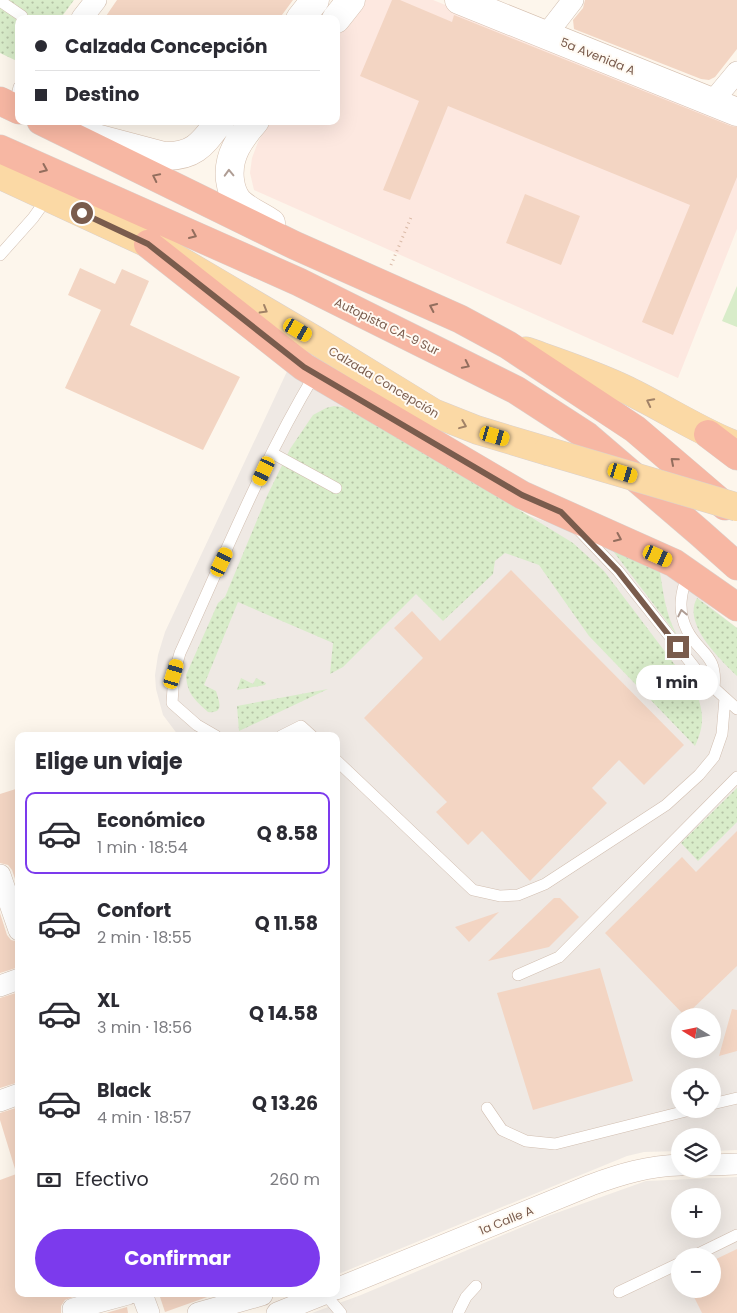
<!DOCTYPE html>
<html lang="es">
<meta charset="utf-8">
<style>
:root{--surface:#fff;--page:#f7f7f7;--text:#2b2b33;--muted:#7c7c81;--line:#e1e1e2;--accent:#7c3aed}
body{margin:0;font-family:Poppins,sans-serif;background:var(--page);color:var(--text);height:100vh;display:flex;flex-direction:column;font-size:19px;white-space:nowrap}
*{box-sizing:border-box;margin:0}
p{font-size:16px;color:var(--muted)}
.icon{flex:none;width:28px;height:28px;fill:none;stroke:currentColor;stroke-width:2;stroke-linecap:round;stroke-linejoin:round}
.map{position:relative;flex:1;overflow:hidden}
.side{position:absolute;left:15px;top:732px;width:325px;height:565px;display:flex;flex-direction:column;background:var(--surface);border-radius:10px;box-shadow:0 5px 20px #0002}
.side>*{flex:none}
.top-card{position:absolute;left:15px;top:15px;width:325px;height:110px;border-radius:10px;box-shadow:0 5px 20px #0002;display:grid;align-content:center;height:110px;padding:0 20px;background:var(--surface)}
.needle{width:32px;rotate:280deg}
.tools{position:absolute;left:671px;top:1008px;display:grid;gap:10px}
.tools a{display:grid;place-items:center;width:50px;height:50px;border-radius:50%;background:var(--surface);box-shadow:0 5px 20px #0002;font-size:25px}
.end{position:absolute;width:22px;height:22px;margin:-11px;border:6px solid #7a5c4d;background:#fff;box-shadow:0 0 0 2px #fff}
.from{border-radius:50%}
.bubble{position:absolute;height:35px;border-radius:18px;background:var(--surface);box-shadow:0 5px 20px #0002;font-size:16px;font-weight:700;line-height:35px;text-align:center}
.car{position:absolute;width:15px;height:30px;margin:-15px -8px;border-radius:6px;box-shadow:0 0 4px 1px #0007;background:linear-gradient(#f5c518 24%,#345 0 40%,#f5c518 0 76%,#345 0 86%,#f5c518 0)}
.top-card b{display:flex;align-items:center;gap:18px;height:48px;font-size:19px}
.top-card b+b{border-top:1px solid var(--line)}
.top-card i{width:12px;height:12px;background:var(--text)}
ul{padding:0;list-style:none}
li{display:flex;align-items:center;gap:15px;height:82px;margin:0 10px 8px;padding:0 10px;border:2px solid transparent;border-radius:10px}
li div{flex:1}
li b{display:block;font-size:19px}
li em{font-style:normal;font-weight:700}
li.current{border-color:var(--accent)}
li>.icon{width:45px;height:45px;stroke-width:1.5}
h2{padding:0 20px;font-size:22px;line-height:60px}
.pay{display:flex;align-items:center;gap:12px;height:55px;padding:0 20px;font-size:19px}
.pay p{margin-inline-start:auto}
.cta{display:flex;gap:10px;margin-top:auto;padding:10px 20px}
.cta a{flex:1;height:58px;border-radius:30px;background:var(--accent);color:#fff;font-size:20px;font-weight:700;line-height:58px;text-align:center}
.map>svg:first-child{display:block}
</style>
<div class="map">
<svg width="737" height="1313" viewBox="0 0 737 1313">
<defs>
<pattern id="grass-dots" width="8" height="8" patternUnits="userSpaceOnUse" patternTransform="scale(1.25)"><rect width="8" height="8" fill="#d8ecc9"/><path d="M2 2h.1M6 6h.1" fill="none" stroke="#b4c2a5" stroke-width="1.8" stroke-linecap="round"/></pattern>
</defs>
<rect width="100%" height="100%" fill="#fdf6ec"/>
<path fill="#fde8e0" d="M366,0H433L737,122V229L678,378L254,190L250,173L252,158L258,142L270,121H336V38Z"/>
<path fill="#efe9e4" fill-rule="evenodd" d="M290,365L355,409L524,514L607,543L659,566L737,628V1150L713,1151L712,1136H680V1151L644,1152L627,1156L336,1275V736H171L178,735L163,715L156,689L155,675L158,655L165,632ZM680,1016H712V1049H680ZM680,1076H712V1109H680Z
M737,1177V1313H312L361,1295L548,1216L646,1181ZM680,1196H712V1229H680ZM680,1256H712V1289H680Z"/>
<path fill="url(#grass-dots)" d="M0,0H74L60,19H19V62L0,53Z
M334,406L355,409L573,543L604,571L697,694C704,715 704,726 695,746L589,636L539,565L505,553L495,561L493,574L443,621L416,594L343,667L330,674L333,643L238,602L204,685L216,691C219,701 225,714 208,712C195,700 187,694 186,675L218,603L225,597L267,496L290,449L313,415L326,408Z
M607,543L659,566C663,590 665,614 677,635Z
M697,598L737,628V676C720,659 682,624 697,598Z
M241,678L253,684L256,678L266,683L265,685L237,690Z
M328,689L239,731L237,706Z
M737,788V822L698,861L681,843Z"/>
<path fill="#d8ecc9" d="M737,286V327L722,321Z"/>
<path fill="#f3d5c3" d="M117,0H293L279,19H104Z
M392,0H400L452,22L454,15L731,126L737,127V177L673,335L642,322L690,205L448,106L410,200L383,190L419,101L360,76Z
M585,0H737V49L715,77L709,80L701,79L574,29L573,20L583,8Z
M525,194L580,216L561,265L506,243Z
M80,268L115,284L122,269L149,281L130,325L240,377L203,450L65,388L101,310L68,295Z
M511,570L684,745L644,785L619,760L592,788L607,803L530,881L482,831L468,845L436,812L447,802L364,718L423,658L394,628L412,611L440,641Z
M19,788V891L12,870L8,865L0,863V794Z
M737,831V966L685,1016L605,933L682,857L696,872Z
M554,898H560L579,917L549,947L488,961Z
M499,912L469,942L455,927Z
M0,913L7,935L11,940L19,942V967L0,973Z
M600,968L633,1081L533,1110L497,993Z
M19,992V1082L0,1088V998Z
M732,1009L737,1010V1051L719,1056Z
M19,1107V1168L15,1169L0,1120V1113Z
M19,1173V1294H81L65,1300L61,1306V1313H0V1180Z
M737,1249V1313H702L690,1289H712V1261Z
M159,1294H210V1296L165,1312Z
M127,1307L128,1313H106Z"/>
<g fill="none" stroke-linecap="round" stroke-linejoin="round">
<defs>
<path id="lane" d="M0,1L22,16V19
M14,108L19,87
M0,255L33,218L48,197
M272,453L336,488
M688,573C681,592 677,610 687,630C699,654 718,654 714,687
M725,698L737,709
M216,736L197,725L172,703L174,674L180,653C223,559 262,462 315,374
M281,736L301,726L312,736
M336,760L473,890L500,896L518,895L545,884L666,805L699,775L714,757L722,734L725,698L702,677L618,571L577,528
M518,975L559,957L565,951L737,777
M712,1104L737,1098
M487,1108L502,1130L526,1141L555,1144L694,1109
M694,1256L737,1235
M619,1292L680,1263
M325,1294L341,1313
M458,1313L466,1297L476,1286"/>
<path id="street" d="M82,18L96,0
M546,35L573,0
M712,102L737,72
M0,875L19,930
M0,986L19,979
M0,1101L19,1094
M712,1165L737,1164
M336,1289L591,1185C621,1174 648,1166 680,1165
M142,1294L149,1313
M73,1309L128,1294
M198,1313L262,1295
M277,1313L324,1294"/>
<path id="secondary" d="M459,0L737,112
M300,19L315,0
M336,19L351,0
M255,121C240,138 227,156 230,180C231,188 233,195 238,201C246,210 261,216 271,223
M81,134L164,156C195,157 203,143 220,121"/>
<path id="primary" d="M0,175L162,250L315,340L434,413L477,430L547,451
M526,351C560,363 594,374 627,390C662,407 694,428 730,443"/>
<path id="highway" d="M0,101L19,110
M41,121L294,245L460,319L508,345L635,429L725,506
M0,149L299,282L516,390L587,436L700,533L737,566
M148,244L304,367L522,495L674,563L737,607
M708,434L737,456"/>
</defs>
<use href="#lane" stroke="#d1beb0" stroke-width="12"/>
<use href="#street" stroke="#d1beb0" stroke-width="22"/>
<use href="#secondary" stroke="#d6c0b0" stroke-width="29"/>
<use href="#primary" stroke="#dad1cd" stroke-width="29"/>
<use href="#highway" stroke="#dad1cd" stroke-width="29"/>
<path stroke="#d9b8a5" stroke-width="3" stroke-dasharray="1 4" stroke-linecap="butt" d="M391,265L412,215"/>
<use href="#lane" stroke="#fff" stroke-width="11"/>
<use href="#street" stroke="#fff" stroke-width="21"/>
<use href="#secondary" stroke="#fff" stroke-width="28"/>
<use href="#primary" stroke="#fbd9a5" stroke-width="28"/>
<use href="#highway" stroke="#f7b7a3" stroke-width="28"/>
<defs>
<path id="primary-bridge" d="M547,451L737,507"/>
</defs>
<use href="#primary-bridge" stroke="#dad1cd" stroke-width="29" stroke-linecap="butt"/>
<use href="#primary-bridge" stroke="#fbd9a5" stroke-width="28"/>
</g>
<defs><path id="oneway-chevron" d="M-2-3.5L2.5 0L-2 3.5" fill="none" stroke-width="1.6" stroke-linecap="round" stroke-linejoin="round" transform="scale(1.25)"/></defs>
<g stroke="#936e5e">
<use href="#oneway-chevron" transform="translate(44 169) rotate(24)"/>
<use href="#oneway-chevron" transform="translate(156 177) rotate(-154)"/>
<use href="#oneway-chevron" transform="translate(193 235) rotate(24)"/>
<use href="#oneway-chevron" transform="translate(433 307) rotate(-155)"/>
<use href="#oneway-chevron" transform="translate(466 365) rotate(26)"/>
<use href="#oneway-chevron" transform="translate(674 461) rotate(-139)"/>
<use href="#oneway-chevron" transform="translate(618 538) rotate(24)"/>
</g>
<g stroke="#af9d94">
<use href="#oneway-chevron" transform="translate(229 173) rotate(-92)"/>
<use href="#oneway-chevron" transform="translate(682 613) rotate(-102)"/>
</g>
<g stroke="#a18267">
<use href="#oneway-chevron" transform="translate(264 310) rotate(30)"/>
<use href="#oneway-chevron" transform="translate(650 402) rotate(-153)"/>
<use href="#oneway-chevron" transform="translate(463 425) rotate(22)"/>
</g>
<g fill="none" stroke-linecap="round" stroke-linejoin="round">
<path stroke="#7a5c4d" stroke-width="6" d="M82,213L148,244L304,367L522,495L561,512L618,571L678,647"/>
</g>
<g text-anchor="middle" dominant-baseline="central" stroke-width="4" stroke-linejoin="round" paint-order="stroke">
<g font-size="12" fill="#7a5c4d" stroke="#fffaf3">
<text transform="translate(598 56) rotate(22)">5a Avenida A</text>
<text transform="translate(387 326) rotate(26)">Autopista CA-9 Sur</text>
<text transform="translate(384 382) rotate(31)">Calzada Concepción</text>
<text transform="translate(506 1220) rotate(-22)">1a Calle A</text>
</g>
</g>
</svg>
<div class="tools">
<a><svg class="needle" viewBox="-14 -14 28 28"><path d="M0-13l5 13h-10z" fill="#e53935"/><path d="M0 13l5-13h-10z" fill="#7c7c81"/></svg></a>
<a><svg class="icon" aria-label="locate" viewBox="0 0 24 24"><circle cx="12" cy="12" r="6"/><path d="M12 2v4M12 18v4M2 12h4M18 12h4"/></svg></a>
<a><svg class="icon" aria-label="layers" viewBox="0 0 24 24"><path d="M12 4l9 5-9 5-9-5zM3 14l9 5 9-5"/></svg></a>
<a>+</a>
<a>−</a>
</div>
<i class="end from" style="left:82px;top:213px"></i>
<i class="end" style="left:678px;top:647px"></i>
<div class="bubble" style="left:636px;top:665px;width:82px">1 min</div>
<i class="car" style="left:298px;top:330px;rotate:120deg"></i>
<i class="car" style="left:495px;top:436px;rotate:106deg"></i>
<i class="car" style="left:264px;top:471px;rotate:205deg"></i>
<i class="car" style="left:623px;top:473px;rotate:107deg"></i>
<i class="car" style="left:658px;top:556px;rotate:114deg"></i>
<i class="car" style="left:222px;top:562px;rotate:25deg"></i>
<i class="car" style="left:174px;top:674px;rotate:17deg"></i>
<div class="top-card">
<b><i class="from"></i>Calzada Concepción</b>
<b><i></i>Destino</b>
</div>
<section class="side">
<h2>Elige un viaje</h2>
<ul>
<li class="current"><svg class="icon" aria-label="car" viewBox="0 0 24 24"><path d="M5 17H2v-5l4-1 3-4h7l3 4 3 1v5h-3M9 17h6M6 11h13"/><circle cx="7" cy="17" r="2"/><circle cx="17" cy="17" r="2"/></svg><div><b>Económico</b><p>1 min · 18:54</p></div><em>Q 8.58</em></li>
<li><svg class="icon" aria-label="car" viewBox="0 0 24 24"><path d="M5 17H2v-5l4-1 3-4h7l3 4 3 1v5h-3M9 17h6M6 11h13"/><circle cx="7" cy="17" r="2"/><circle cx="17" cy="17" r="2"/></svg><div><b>Confort</b><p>2 min · 18:55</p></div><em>Q 11.58</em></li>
<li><svg class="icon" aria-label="car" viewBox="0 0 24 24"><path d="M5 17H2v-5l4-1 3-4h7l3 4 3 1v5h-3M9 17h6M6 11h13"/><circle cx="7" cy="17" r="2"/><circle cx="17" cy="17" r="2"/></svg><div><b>XL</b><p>3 min · 18:56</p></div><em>Q 14.58</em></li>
<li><svg class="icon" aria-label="car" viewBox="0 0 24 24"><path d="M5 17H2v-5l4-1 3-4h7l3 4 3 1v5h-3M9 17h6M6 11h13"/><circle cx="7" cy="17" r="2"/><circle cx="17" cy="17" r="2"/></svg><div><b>Black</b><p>4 min · 18:57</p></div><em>Q 13.26</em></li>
</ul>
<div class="pay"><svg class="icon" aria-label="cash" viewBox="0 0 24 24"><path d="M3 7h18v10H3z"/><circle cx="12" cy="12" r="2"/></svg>Efectivo<p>260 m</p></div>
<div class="cta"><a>Confirmar</a></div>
</section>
</div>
